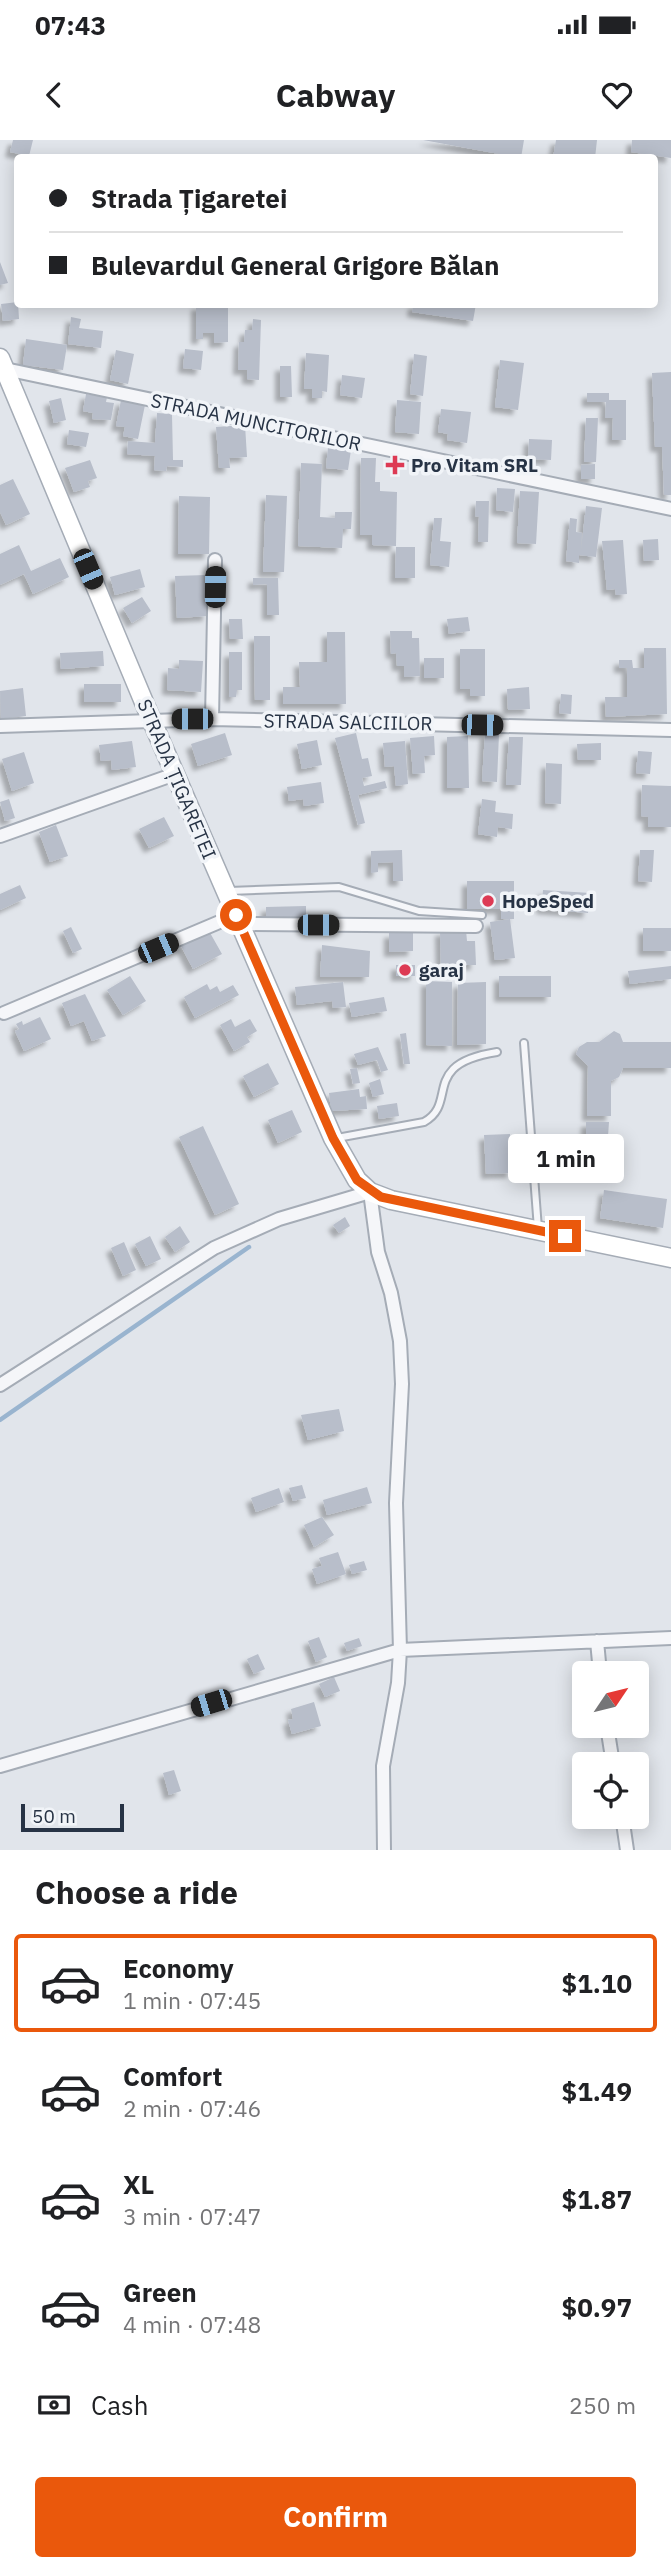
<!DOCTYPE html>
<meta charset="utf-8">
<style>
:root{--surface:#fff;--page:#f2f2f2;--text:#202124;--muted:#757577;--line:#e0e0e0;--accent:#ea580c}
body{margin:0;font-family:"IBM Plex Sans",sans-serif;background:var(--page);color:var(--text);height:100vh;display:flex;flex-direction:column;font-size:26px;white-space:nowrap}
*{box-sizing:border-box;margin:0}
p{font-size:23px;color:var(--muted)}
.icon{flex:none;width:38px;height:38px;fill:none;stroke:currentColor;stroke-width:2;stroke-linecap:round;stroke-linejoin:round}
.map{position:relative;height:1710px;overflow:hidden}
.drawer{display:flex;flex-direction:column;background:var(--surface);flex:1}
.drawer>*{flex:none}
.top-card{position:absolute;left:14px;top:14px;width:644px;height:154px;border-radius:7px;box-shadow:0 4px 18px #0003;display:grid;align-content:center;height:154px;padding:0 35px;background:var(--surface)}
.needle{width:46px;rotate:55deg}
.tools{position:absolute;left:572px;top:1521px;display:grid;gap:14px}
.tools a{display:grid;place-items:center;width:77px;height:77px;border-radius:7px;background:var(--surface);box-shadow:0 4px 18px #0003;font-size:35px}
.scale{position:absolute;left:21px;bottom:18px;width:103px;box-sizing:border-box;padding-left:7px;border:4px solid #273345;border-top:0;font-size:19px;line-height:24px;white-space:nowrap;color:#273345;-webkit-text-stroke:5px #f1f4f8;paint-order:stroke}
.end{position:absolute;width:32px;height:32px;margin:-16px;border:9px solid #ea580c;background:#fff;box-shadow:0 0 0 4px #fff}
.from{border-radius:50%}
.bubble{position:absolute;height:49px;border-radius:7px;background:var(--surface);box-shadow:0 4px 18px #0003;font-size:23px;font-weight:800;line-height:49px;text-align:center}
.car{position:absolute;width:21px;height:42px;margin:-21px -10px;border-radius:9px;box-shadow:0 0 5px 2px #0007;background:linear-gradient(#222 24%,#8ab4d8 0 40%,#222 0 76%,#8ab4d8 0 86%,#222 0)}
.top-card b{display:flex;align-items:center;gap:24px;height:66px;font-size:26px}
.top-card b+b{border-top:2px solid var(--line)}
.top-card i{width:18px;height:18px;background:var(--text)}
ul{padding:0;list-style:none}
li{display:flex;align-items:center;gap:21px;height:98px;margin:0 14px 10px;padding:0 21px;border:4px solid transparent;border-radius:7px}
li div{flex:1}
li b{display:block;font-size:26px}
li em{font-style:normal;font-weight:800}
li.current{border-color:var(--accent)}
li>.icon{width:63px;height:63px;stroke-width:1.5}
h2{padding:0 35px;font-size:32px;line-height:84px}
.pay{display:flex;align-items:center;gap:18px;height:77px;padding:0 35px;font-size:26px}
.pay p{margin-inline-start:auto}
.cta{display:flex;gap:14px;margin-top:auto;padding:14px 35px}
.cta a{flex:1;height:80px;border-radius:7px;background:var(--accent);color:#fff;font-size:28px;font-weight:800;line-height:80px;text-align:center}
.status{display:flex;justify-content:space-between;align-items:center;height:49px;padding:0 35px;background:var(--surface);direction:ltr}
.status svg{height:19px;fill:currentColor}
header{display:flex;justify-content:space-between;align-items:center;height:91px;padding:0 35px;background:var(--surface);font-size:32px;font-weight:800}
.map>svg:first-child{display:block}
</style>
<div class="status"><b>07:43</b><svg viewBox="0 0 49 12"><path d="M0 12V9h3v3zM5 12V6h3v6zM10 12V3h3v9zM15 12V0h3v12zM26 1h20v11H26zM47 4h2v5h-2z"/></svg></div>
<header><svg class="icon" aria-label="back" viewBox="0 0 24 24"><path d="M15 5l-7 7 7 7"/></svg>Cabway<svg class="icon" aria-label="heart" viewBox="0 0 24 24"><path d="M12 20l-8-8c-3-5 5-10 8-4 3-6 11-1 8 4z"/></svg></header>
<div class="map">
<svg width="671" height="1710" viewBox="0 0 671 1710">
<defs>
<filter id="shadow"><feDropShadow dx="-5" dy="5" stdDeviation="2" flood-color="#0004"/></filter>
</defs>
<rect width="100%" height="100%" fill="#e1e5eb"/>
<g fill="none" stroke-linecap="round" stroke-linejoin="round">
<path stroke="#99b4cf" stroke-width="4.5" d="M0,1280L249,1107"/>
</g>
<path fill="#b8beca" filter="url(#shadow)" d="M13,0H33L29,16L10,12Z
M423,0H524L521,18Z
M556,0H597L595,18H553Z
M632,0H671V18L631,12Z
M0,122L8,143L0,145Z
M18,162L19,179L3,181L1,164Z
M413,164H476L473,181L412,172Z
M196,165H228V202L214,203V193H203V199H196Z
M71,177L81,179L79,188L103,191L101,208L68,204Z
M253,179L261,180L259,240L247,239V230H238L239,202H244L245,190H252Z
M26,199L67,205L63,230L23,225Z
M185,209L203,211L201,230L183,228Z
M116,210L134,214L128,244L110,240Z
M306,213L329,215L327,252L322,251V258H312V249H304Z
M414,214L427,216L423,256L410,254Z
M500,220L524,223L518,270L495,267Z
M280,226H291L292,257H280Z
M671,232V355H664L662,307H655L652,233Z
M342,235L365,238L362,258L340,255Z
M587,253H609V260H626V300H612L613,278H605L606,262H587Z
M86,254L107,257L106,262L114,263L111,280L92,279L93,273L83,271Z
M61,258L66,280L54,283L49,261Z
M121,260L145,265L138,299L123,296L125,287L116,286Z
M397,260L421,262L419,294L395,292Z
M441,269L471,272L467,303L447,300L448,294L438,292Z
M157,273L172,274L173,320H183V327L167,326L166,331L154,330L155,316L127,314L128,301L155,303Z
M586,278H598L596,322H584Z
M245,285L247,317L229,318L230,328H219L216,287Z
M69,290L89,293L86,307L67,304Z
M529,299L552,300L551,320L528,319Z
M328,307L351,310L348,330L326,328Z
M361,318H376L375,342H380V351L397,352L396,406L372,405V395H360Z
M90,320L97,338L88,341L90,347L74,352L65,328Z
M301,323L322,324L320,377L335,378V372H352L351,389H343L342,408L298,406Z
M595,324V339H581V325Z
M13,339L30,374L6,385L0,372V345Z
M497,348L515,349L513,372L496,370Z
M520,351L539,352L536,404L517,403Z
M266,355L287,356L284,432H263Z
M179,356L210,357L209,414H178Z
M476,361H489L488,402H478L479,377L475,376Z
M586,366L602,368L596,417L579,415V423L566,421L570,378L577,379L576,392L582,393L581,410Z
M434,378H442L440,401L451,402L449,427L430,425Z
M658,399L659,420L644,421L643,400Z
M623,400L627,454L616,455L615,449L607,450L602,401Z
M19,405L31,431L60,418L69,437L33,454L24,434L0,445V414Z
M396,407H415V438H395Z
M140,429L145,447L115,455L110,437Z
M206,435L208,476L177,478L175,436Z
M253,438H278L279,475H267V444L253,445Z
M142,457L151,471L132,483L123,468Z
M468,477L470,491L449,494L447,479Z
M229,479H242L243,499H230Z
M390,491H412V498H419L420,536L404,537V526H397L396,513L391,514Z
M327,492H345L346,564H283V547H300L299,522H327Z
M254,496H270V560H255Z
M644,508H666L667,574L606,577L605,557H627V528H619V520H632L633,528H644Z
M460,509H485V556H470V549H460Z
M103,511L104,526L61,529L60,513Z
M229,512H242V550H237L236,557H229Z
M424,518H444V538H424Z
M179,520L203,521L201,552L167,550L168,528L179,529Z
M84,544H121V562H84Z
M529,547L530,569L508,570L507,549Z
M23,548L26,576L1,579L0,551Z
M561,554L572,555L571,574L559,573Z
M225,593L232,615L198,626L191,604Z
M356,593L362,619L368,618L372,636L362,638L364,646L385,641L387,648L358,655L365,683L358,685L335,598Z
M485,593L499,594L497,642L482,641Z
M434,596L435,615L424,616L425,633L413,634L410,598Z
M468,596L469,648H447V597Z
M509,597H523L521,645H506Z
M317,600L322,625L302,629L297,604Z
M132,601L136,627L112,630L111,620L101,621L99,605Z
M405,601L408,644L396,646L394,626L385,627L383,603Z
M601,603V620H578L577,604Z
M638,611L652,612L650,634L636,633Z
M24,612L34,643L12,651L2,619Z
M546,623L562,624L561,664L545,663Z
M321,642L324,663L304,666L303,659L289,661L287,647Z
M642,645L671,646V687H648V677L641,676Z
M9,659L15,678L5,681L0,662Z
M482,659L496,661L495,672L513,674L512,689L498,687L497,697L478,694Z
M164,677L174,696L149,708L139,689Z
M56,685L68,716L50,722L39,692Z
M402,710L403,741H393V722L378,723V732L371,733V711Z
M640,710H654L652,742L638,741Z
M467,741H514V779H510L515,818L495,820L490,782L510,779H501V769H467Z
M20,745L26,758L0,770V754Z
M543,750L590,753L588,773L541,769Z
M306,766V780H266V767Z
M71,787L82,809L73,813L63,791Z
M643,788H671V811H643Z
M466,790L467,801H475L476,825H464L465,829L441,830L440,791Z
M209,791L222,814L193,829L181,806Z
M389,793H413V811L389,812Z
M322,805L370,811L369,837H320Z
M396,825H415V836H396Z
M671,826V839L630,844L628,831Z
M130,836L146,861L123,875L107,850Z
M499,836H551V857H499Z
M426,841L452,842V906L426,905Z
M343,842L346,867L333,868L332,861L297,865L295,847Z
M486,842V904L457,905L458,843Z
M207,844L210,850L217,846L220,852L233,845L239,855L195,878L184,857Z
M85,854L106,896L92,901L84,881L71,886L62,863Z
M384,857L387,871L352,877L349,863Z
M40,877L51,899L24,911L15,891L19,889L16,884L22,881L23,885Z
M231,879L235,887L250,879L257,891L247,897L250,902L234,911L220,885Z
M614,891L620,894L623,902H671V928H623L619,937L611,941V976H587L588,926L576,914L579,907L587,902H599Z
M406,893L410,924H404L400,894Z
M378,907L388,930L381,932L377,920L358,925L354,914Z
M268,923L279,944L254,957L243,936Z
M357,928L360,943L353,944L350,929Z
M380,939L384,954L373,957L369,943Z
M359,949L360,957L366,956L367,969L331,971L329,953Z
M397,963L399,976L379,979L377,966Z
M292,970L302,992L278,1003L268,980Z
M586,982H609L608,996L586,995Z
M203,986L239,1064L215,1075L179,997Z
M510,994L512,1033L486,1034L484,995Z
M604,1050L667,1059L663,1088L600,1078Z
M345,1077L350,1086L339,1093L333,1085Z
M180,1086L190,1102L175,1112L165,1097Z
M150,1096L161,1119L146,1126L135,1104Z
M124,1102L136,1130L123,1136L111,1108Z
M339,1269L344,1291L308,1300L301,1275Z
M302,1345L306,1358L293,1361L289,1348Z
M367,1347L372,1363L327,1375L323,1360Z
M279,1348L284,1362L256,1372L251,1358Z
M322,1377L334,1395L314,1407L304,1385Z
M338,1412L346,1434L317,1444L312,1429L322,1426L319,1418Z
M364,1421L367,1430L352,1434L349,1425Z
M319,1497L327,1517L316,1522L308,1501Z
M359,1498L362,1506L347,1511L344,1503Z
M258,1514L265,1529L254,1534L247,1519Z
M334,1537L340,1551L325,1557L319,1544Z
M314,1562L321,1586L292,1594L288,1580L293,1579L291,1569Z
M174,1630L181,1651L169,1655L163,1633Z"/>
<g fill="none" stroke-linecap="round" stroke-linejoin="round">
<defs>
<path id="lane" d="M229,751L339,747L419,771L482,775
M524,903L538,1089
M337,998L424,982C459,963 419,924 497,912"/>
<path id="street" d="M5,229L671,369
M212,579L215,420
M0,586L212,579L671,590
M0,696L175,634
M240,784L476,786
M4,873L236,775
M0,1245L214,1108L279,1079L370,1052L378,1112L391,1153L400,1201L402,1244L396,1363L400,1510L398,1543L383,1626L384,1710
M597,1501L600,1533
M607,1586L613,1624
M0,1626L400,1510L671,1498
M622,1676L627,1710"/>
<path id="secondary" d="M0,218L151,579L333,998L357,1040L370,1052L391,1060L671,1118"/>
</defs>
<use href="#lane" stroke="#a5acb6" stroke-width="10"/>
<use href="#street" stroke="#a5acb6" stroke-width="16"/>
<use href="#secondary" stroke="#a5acb6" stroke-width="21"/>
<use href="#lane" stroke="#f5f6f9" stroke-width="6"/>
<use href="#street" stroke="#f5f6f9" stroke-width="12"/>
<use href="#secondary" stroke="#fff" stroke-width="18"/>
</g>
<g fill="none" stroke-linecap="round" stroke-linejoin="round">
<path stroke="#ea580c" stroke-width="9" d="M236,775L333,998L357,1040L381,1057L565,1096"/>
</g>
<g fill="#dd3a54" stroke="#f1f4f8" stroke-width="2.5">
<path d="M391.5 314.5h7v7h7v7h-7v7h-7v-7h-7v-7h7z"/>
<circle cx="488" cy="761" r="7"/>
<circle cx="405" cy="830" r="7"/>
</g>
<g text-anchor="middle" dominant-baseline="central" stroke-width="7" stroke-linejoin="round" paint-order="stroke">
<g font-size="19" fill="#273345" stroke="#f1f4f8">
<text transform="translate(256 282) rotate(12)">STRADA MUNCITORILOR</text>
<text transform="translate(348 582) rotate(1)">STRADA SALCIILOR</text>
<text transform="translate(177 639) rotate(67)">STRADA ȚIGARETEI</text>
</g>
<g font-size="19" font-weight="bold" fill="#273345" stroke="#f1f4f8" text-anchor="start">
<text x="411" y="325">Pro Vitam SRL</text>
<text x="502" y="761">HopeSped</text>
<text x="419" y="830">garaj</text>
</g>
</g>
</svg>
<div class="tools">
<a><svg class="needle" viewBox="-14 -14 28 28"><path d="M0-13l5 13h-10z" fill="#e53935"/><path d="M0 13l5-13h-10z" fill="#757577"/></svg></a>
<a><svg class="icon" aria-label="locate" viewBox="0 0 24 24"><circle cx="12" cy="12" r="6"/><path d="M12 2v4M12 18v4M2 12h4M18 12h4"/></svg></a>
</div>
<div class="scale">50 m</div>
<i class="end from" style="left:236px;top:775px"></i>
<i class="end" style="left:565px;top:1096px"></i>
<div class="bubble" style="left:508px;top:994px;width:116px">1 min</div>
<i class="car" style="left:88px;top:429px;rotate:157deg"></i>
<i class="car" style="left:215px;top:447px;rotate:1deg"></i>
<i class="car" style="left:192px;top:579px;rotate:270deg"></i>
<i class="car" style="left:482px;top:585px;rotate:91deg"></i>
<i class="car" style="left:318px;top:785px;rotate:90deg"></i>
<i class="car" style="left:158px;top:808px;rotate:67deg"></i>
<i class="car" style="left:211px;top:1563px;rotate:253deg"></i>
<div class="top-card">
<b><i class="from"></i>Strada Țigaretei</b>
<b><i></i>Bulevardul General Grigore Bălan</b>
</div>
</div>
<section class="drawer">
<h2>Choose a ride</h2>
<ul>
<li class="current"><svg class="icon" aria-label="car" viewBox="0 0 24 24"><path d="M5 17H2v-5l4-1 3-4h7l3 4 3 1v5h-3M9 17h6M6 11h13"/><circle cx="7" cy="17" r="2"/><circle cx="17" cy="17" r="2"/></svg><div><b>Economy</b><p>1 min · 07:45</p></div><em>$1.10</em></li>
<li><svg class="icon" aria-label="car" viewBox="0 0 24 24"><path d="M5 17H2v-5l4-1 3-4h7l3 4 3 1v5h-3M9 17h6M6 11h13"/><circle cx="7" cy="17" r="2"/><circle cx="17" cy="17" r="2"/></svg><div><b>Comfort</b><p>2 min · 07:46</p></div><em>$1.49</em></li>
<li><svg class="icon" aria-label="car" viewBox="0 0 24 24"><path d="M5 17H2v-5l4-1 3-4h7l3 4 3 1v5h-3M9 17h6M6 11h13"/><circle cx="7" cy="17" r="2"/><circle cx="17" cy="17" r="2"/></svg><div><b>XL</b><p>3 min · 07:47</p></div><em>$1.87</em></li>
<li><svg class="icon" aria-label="car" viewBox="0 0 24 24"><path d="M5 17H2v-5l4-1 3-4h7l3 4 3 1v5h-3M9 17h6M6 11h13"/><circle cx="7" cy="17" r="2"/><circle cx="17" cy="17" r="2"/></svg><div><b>Green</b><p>4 min · 07:48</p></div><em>$0.97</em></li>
</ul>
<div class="pay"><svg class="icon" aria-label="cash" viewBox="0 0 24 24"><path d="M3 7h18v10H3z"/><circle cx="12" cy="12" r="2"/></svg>Cash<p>250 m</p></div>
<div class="cta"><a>Confirm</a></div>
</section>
